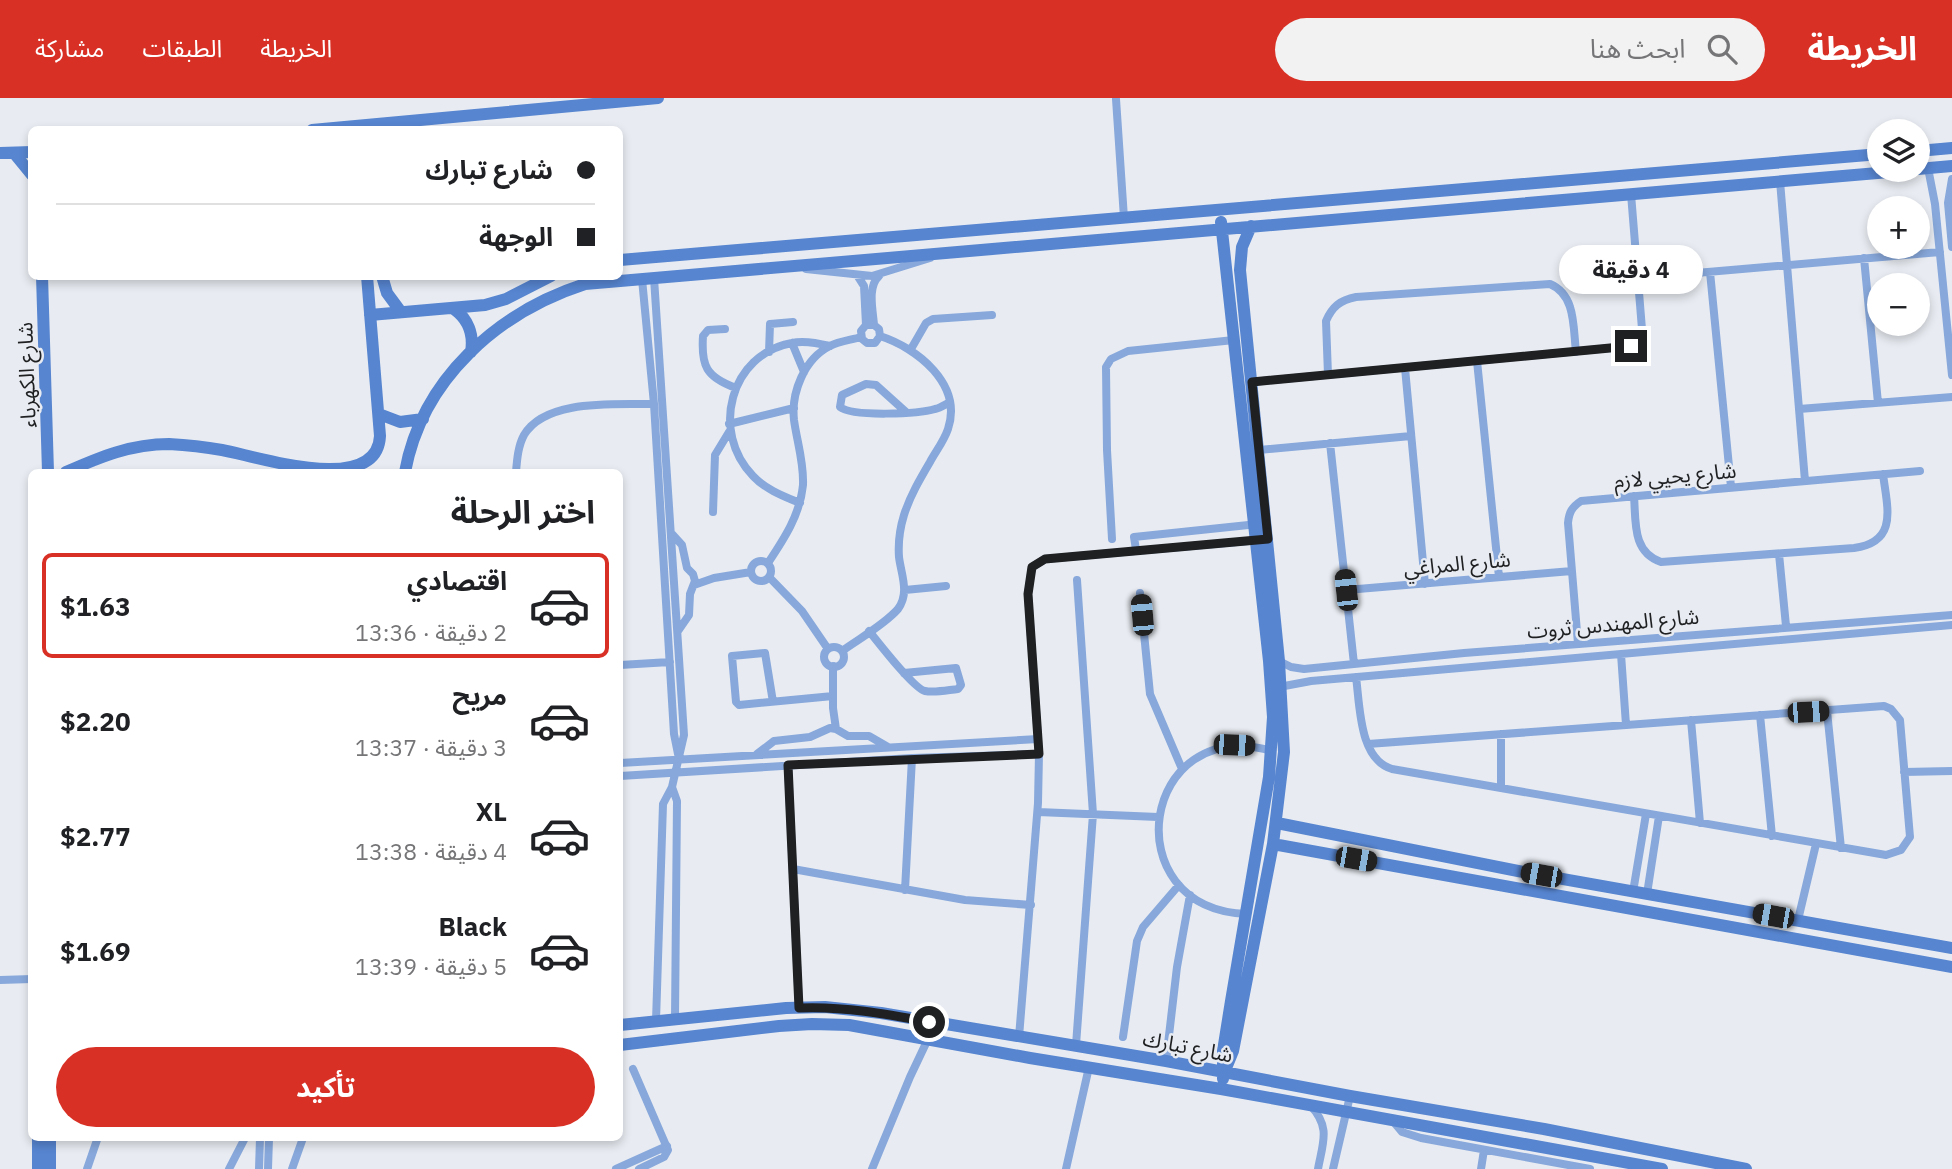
<!DOCTYPE html>
<html lang="ar">
<meta charset="utf-8">
<style>
:root{--surface:#fff;--page:#f2f2f2;--text:#202124;--muted:#757577;--line:#e0e0e0;--accent:#d93025}
body{margin:0;font-family:"IBM Plex Sans","Noto Sans Arabic",sans-serif;background:var(--page);color:var(--text);direction:rtl;height:100vh;display:flex;flex-direction:column;font-size:26px;white-space:nowrap}
*{box-sizing:border-box;margin:0}
p{font-size:23px;color:var(--muted)}
.icon{flex:none;width:38px;height:38px;fill:none;stroke:currentColor;stroke-width:2;stroke-linecap:round;stroke-linejoin:round}
.map{position:relative;flex:1;overflow:hidden;direction:ltr}
.details{position:absolute;left:28px;top:371px;width:595px;height:672px;display:flex;flex-direction:column;background:var(--surface);border-radius:10px;box-shadow:0 4px 10px #0003;direction:rtl}
.details>*{flex:none}
.hud{position:absolute;left:28px;top:28px;width:595px;height:154px;border-radius:10px;box-shadow:0 4px 10px #0003;direction:rtl;display:grid;align-content:center;height:154px;padding:0 28px;background:var(--surface)}
.controls{position:absolute;left:1867px;top:21px;display:grid;gap:14px}
.controls a{display:grid;place-items:center;width:63px;height:63px;border-radius:50%;background:var(--surface);box-shadow:0 4px 10px #0003;font-size:35px}
.end{position:absolute;width:32px;height:32px;margin:-16px;border:9px solid #1f2022;background:#fff;box-shadow:0 0 0 4px #fff}
.from{border-radius:50%}
.bubble{position:absolute;height:49px;border-radius:24px;background:var(--surface);box-shadow:0 4px 10px #0003;font-size:23px;font-weight:700;line-height:49px;text-align:center;direction:rtl}
.car{position:absolute;width:21px;height:42px;margin:-21px -10px;border-radius:9px;box-shadow:0 0 5px 2px #0007;background:linear-gradient(#222 24%,#8ab4d8 0 40%,#222 0 76%,#8ab4d8 0 86%,#222 0)}
.hud b{display:flex;align-items:center;gap:24px;height:66px;font-size:26px}
.hud b+b{border-top:2px solid var(--line)}
.hud i{width:18px;height:18px;background:var(--text)}
ul{padding:0;list-style:none}
li{display:flex;align-items:center;gap:21px;height:105px;margin:0 14px 10px;padding:0 14px;border:4px solid transparent;border-radius:10px}
li div{flex:1}
li b{display:block;font-size:26px}
li em{font-style:normal;font-weight:700}
li.on{border-color:var(--accent)}
li>.icon{width:63px;height:63px;stroke-width:1.5}
h2{padding:0 28px;font-size:32px;line-height:84px}
.button{display:flex;gap:14px;margin-top:auto;padding:14px 28px}
.button a{flex:1;height:80px;border-radius:42px;background:var(--accent);color:#fff;font-size:28px;font-weight:700;line-height:80px;text-align:center}
header{display:flex;align-items:center;gap:42px;box-sizing:border-box;height:98px;padding:0 35px;background:var(--accent);color:#fff}
header strong{font-size:33px}
nav{display:flex;gap:38px;margin-inline-start:auto;font-size:24px}
.search{width:490px;height:63px;background:var(--page);display:flex;align-items:center;gap:18px;box-sizing:border-box;padding:0 24px;border-radius:38px;color:var(--muted);font-size:26px}
.map>svg:first-child{display:block}
</style>
<header>
<strong>الخريطة</strong>
<div class="search"><svg class="icon" aria-label="search" viewBox="0 0 24 24"><circle cx="10" cy="10" r="6"/><path d="M15 15l6 6"/></svg>ابحث هنا</div>
<nav><a>الخريطة</a><a>الطبقات</a><a>مشاركة</a></nav>
</header>
<div class="map">
<svg width="1952" height="1071" viewBox="0 0 1952 1071">
<rect width="100%" height="100%" fill="#e8ecf2"/>
<g fill="none" stroke-linecap="round" stroke-linejoin="round">
<path stroke="#88a8db" stroke-width="8" d="M1116,1L1124,120
M1928,70L1935,106L1952,277
M1952,81L1948,105L1952,149
M1780,83L1805,383
M1864,160L1878,305
M806,171L872,178L930,160
M1710,174L1731,389
M857,177L864,188L866,227
M654,180L684,637L672,689
M1638,180L1940,154
M642,181L654,306L674,636L678,656
M874,227H866L861,233L862,241L867,245H875L880,238L879,231L874,227C873,212 867,189 879,178
M725,231L708,232L703,238C701,268 706,279 736,290
M792,245L804,274
M911,251L926,225L933,221L992,217
M769,254L770,226L793,224
M1477,263L1499,479
M1405,270L1425,486
M1328,277L1326,223C1332,209 1340,202 1356,199L1550,186C1576,197 1573,229 1576,254
M1252,284L1631,248L1637,244L1642,231L1631,96
M1799,311L1952,299
M906,314L876,287L866,286L842,297L840,309C852,319 919,316 935,311C940,310 946,306 950,304
M729,326L794,310
M1330,345L1354,566
M1259,352L1411,338
M516,374C517,362 518,348 524,337C546,300 617,307 654,306
M1634,398C1636,424 1632,454 1661,464L1854,450C1899,444 1887,409 1883,376
M800,405C783,398 765,391 753,378C710,334 730,256 792,245C804,242 818,245 830,248
M713,414L715,357L729,334
M672,436L682,447L687,470L693,476L695,483L690,496L689,517L678,533
M1112,441L1107,352L1106,269L1111,261L1128,253L1234,242
M1136,452L1134,439L1258,426
M1779,456L1786,528
M751 473a10 10 0 1 1 20 0a10 10 0 1 1-20 0Z
M768,465C784,441 800,417 803,387C804,364 797,344 794,322C791,295 804,261 830,248C839,243 851,242 861,239
M769,479L802,513L828,551
M694,487L714,480L751,474
M905,492L946,488
M1346,492L1572,473
M1140,495L1150,596L1182,671
M869,533C878,544 914,591 925,593C935,595 948,592 958,591L961,587L956,570L904,575
M1578,546L1568,425C1569,414 1572,409 1581,403L1920,373
M824 559a10 10 0 1 1 20 0a10 10 0 1 1-20 0Z
M842,553C860,540 884,527 898,511C910,495 901,476 899,459C898,445 900,430 904,417C910,398 920,381 930,364C936,353 944,343 948,331C963,286 917,250 880,238
M1621,556L1626,627
M1279,563L1291,569L1304,571L1464,555L1952,517
M620,567L670,564
M833,568V610L836,631
M1356,579C1360,608 1359,661 1392,671L1886,757L1901,752L1910,739L1900,622L1891,611L1884,608L1368,646
M1279,589L1311,583L1952,527
M773,604L765,555L732,558L736,604L739,607L833,598
M1827,613L1841,750
M1760,617L1772,738
M1691,622L1700,725
M757,656L774,643L810,639L830,630L836,631L848,638H869L888,649
M620,665L1038,641
M788,667L799,910
M1904,674L1952,673
M620,678L912,660L1039,656
M1501,689V636
M1038,714L1158,719
M793,771L965,802L1031,807
M905,792L912,660
M1633,794L1646,716
M1647,796L1659,718
M1247,816C1112,811 1141,615 1272,653
M1798,822L1816,746
M0,882L32,881
M656,923L663,706L672,689L677,703L675,920
M1019,939L1038,705L1039,656L1028,496L1032,469L1045,461L1260,442
M1123,939L1137,843L1143,829L1179,787
M1076,947L1093,716L1077,482
M1166,963L1177,869L1190,797
M633,971L668,1052L664,1059L639,1071
M1310,1007C1331,1029 1323,1044 1318,1071
M1392,1022L1402,1034L1421,1040L1590,1071
M87,1071L97,1042
M229,1071L245,1040
M259,1071L260,1040
M268,1071L269,1040
M292,1071L303,1040
M616,1071L667,1048
M872,1071L910,979L928,941
M1066,1071L1089,969
M1333,1071L1350,998
M1481,1071L1484,1052"/>
<path stroke="#5785d0" stroke-width="12" d="M312,32L658,0
M1918,53L1952,50
M0,55L32,54
M14,55L32,77
M1918,71L1952,68
M1221,124L1269,563L1273,619L1269,679L1231,903L1223,953V981
M620,162L1880,56
M42,178L48,374
M382,178L387,195L401,214
M454,211C468,221 474,236 471,254
M370,217L485,207L506,201L551,178
M379,316L400,324L423,321
M66,374C100,359 131,346 169,346C187,347 205,349 222,352C256,358 377,399 380,338L367,178
M405,374C422,281 498,214 585,186L1913,72
M1277,725L1518,773L1952,850
M1273,746L1952,869
M620,927L786,910L825,909L881,915L1166,963L1350,998L1544,1031L1746,1071
M620,947L779,928L812,926L849,927L1030,960L1221,991L1662,1071
M1224,975L1233,953L1273,746L1284,654L1279,563L1240,172L1242,149L1251,128
M38,1071V1040
M50,1071V1040"/>
</g>
<g fill="none" stroke-linecap="round" stroke-linejoin="round">
<path stroke="#1f2022" stroke-width="9" d="M929,924C886,916 843,908 799,910L788,667L1039,656L1028,496L1032,469L1045,461L1268,441L1252,284L1631,248"/>
</g>
<g text-anchor="middle" dominant-baseline="central" stroke-width="5" stroke-linejoin="round" paint-order="stroke">
<g font-size="21" fill="#1f2022" stroke="#e8ecf2">
<text transform="translate(26 277) rotate(-92)">شارع الكهرباء</text>
<text transform="translate(1675 377) rotate(-5)">شارع يحيي لازم</text>
<text transform="translate(1457 465) rotate(-5)">شارع المراغي</text>
<text transform="translate(1613 525) rotate(-5)">شارع المهندس ثروت</text>
<text transform="translate(1188 948) rotate(11)">شارع تبارك</text>
</g>
</g>
</svg>
<div class="controls">
<a><svg class="icon" aria-label="layers" viewBox="0 0 24 24"><path d="M12 4l9 5-9 5-9-5zM3 14l9 5 9-5"/></svg></a>
<a>+</a>
<a>−</a>
</div>
<i class="end from" style="left:929px;top:924px"></i>
<i class="end" style="left:1631px;top:248px"></i>
<div class="bubble" style="left:1559px;top:147px;width:144px">4 دقيقة</div>
<i class="car" style="left:1346px;top:492px;rotate:354deg"></i>
<i class="car" style="left:1142px;top:517px;rotate:355deg"></i>
<i class="car" style="left:1808px;top:614px;rotate:87deg"></i>
<i class="car" style="left:1234px;top:647px;rotate:92deg"></i>
<i class="car" style="left:1356px;top:761px;rotate:100deg"></i>
<i class="car" style="left:1541px;top:777px;rotate:280deg"></i>
<i class="car" style="left:1773px;top:818px;rotate:280deg"></i>
<div class="hud">
<b><i class="from"></i>شارع تبارك</b>
<b><i></i>الوجهة</b>
</div>
<section class="details">
<h2>اختر الرحلة</h2>
<ul>
<li class="on"><svg class="icon" aria-label="car" viewBox="0 0 24 24"><path d="M5 17H2v-5l4-1 3-4h7l3 4 3 1v5h-3M9 17h6M6 11h13"/><circle cx="7" cy="17" r="2"/><circle cx="17" cy="17" r="2"/></svg><div><b>اقتصادي</b><p>2 دقيقة · 13:36</p></div><em>$1.63</em></li>
<li><svg class="icon" aria-label="car" viewBox="0 0 24 24"><path d="M5 17H2v-5l4-1 3-4h7l3 4 3 1v5h-3M9 17h6M6 11h13"/><circle cx="7" cy="17" r="2"/><circle cx="17" cy="17" r="2"/></svg><div><b>مريح</b><p>3 دقيقة · 13:37</p></div><em>$2.20</em></li>
<li><svg class="icon" aria-label="car" viewBox="0 0 24 24"><path d="M5 17H2v-5l4-1 3-4h7l3 4 3 1v5h-3M9 17h6M6 11h13"/><circle cx="7" cy="17" r="2"/><circle cx="17" cy="17" r="2"/></svg><div><b>XL</b><p>4 دقيقة · 13:38</p></div><em>$2.77</em></li>
<li><svg class="icon" aria-label="car" viewBox="0 0 24 24"><path d="M5 17H2v-5l4-1 3-4h7l3 4 3 1v5h-3M9 17h6M6 11h13"/><circle cx="7" cy="17" r="2"/><circle cx="17" cy="17" r="2"/></svg><div><b>Black</b><p>5 دقيقة · 13:39</p></div><em>$1.69</em></li>
</ul>
<div class="button"><a>تأكيد</a></div>
</section>
</div>
